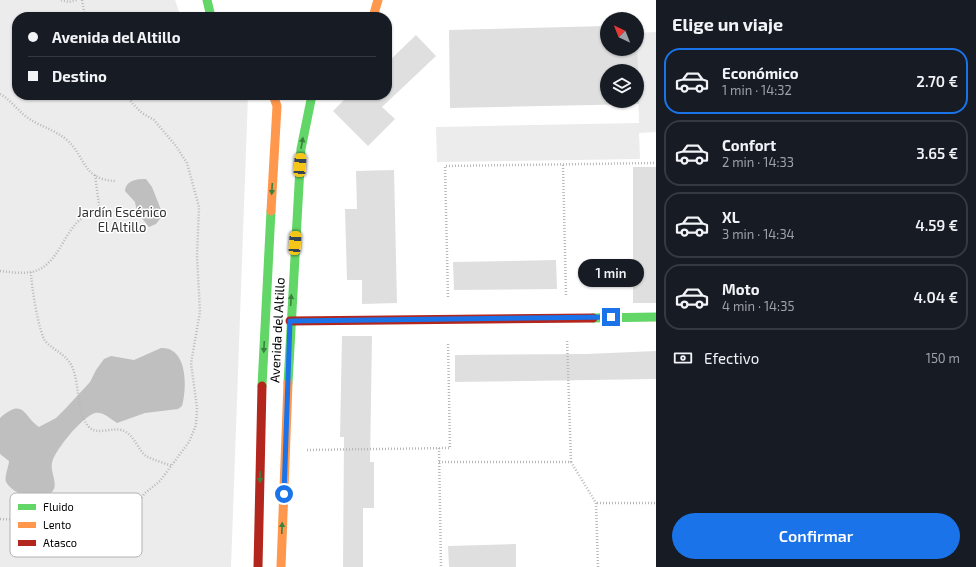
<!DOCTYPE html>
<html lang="es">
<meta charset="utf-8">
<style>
:root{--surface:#171b24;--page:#242831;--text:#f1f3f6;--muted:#9ea1a6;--line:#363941;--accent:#1a73e8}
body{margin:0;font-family:"Exo 2",sans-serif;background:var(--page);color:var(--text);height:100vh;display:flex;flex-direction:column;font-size:15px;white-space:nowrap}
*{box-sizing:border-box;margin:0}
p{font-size:13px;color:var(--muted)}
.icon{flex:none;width:22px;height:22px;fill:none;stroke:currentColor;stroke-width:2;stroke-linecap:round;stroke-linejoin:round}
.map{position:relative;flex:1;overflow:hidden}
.side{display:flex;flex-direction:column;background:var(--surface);width:320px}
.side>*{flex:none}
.hud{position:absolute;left:12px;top:12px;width:380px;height:88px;border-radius:16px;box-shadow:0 1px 3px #0004;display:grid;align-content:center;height:88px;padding:0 16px;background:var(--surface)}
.needle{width:26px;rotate:317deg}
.controls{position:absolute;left:600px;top:12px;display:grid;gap:8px}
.controls a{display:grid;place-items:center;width:44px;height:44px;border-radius:50%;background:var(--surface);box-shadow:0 1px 3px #0004;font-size:20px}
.end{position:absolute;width:18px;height:18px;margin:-9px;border:5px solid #1a73e8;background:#fff;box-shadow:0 0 0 2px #fff}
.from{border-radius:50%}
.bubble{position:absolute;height:28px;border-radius:14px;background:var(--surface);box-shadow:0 1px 3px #0004;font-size:13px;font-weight:600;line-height:28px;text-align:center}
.car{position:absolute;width:12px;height:24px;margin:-12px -6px;border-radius:5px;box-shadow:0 0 3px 1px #0007;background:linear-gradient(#f5c518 24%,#345 0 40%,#f5c518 0 76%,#345 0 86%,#f5c518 0)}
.hud b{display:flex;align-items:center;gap:14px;height:38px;font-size:15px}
.hud b+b{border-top:1px solid var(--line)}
.hud i{width:10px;height:10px;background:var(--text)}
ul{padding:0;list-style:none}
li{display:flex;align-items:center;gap:12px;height:66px;margin:0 8px 6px;padding:0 8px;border:2px solid var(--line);border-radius:16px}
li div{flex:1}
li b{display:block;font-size:15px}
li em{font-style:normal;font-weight:600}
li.on{border-color:var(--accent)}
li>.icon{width:36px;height:36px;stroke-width:1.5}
h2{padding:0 16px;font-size:18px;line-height:48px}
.pay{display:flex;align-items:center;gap:10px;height:44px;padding:0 16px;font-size:15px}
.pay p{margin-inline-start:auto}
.action{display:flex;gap:8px;margin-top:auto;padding:8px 16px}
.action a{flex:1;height:46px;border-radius:24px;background:var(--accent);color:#fff;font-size:16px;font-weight:600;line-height:46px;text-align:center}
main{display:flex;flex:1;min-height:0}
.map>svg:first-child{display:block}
</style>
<main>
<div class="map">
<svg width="656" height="567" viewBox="0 0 656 567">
<rect width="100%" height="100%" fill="#fff"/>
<path fill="#ececec" d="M0,0H175L181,17H17V95H248L231,567H0Z
M656,32V132L639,133L640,159L437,162L436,127L639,123L637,33Z"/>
<path fill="#bfbfbf" d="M146,179L152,187L163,215L156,224L149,227L137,212L135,202L125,191C126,180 137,179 146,179Z
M161,348C188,347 187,388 182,406L178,409L145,413L117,423C111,419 102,411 95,413C82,417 54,451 52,463C50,473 59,484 52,492C40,505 14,495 6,482C4,477 9,466 9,461L0,454V418C24,397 23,416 39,427L56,418L66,408L90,382L96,370L104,359L111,356L134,360Z"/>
<path fill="#dfdfdf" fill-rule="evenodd" d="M607,26V49H637V33L639,104L450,108L449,30ZM607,71H637V101H607Z
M416,35L436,56L382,107L395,119L368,146L333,111L349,95H387V63Z
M633,167H656V303H633Z
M394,170L397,303L362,304V280H347L345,209H357L356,171Z
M556,260L557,289L454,290L453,262Z
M342,336H372L370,462H374V508H363V567H343L344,437H340Z
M656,351V379L455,382V355L586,354Z
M516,544V567H449L448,546Z"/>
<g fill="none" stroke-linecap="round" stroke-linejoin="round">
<path stroke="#b9b9b9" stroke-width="2.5" stroke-dasharray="1 2" stroke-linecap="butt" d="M61,0L69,2L77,0
M82,0L85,17
M0,94C11,100 18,111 28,118C41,127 56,130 68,141C86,158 83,180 116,181
M563,165L566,296
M95,175L100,212
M0,271C10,272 21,274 31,272C64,266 63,217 97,212C103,211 109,212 115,211
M31,272C31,284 39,335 46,342C56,352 68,355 73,369C80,387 76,412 89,427C97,436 114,426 124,431C135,436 138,450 146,456C153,460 164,463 172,466
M448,297L445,166L656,163
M439,448L441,567
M307,450L450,448L448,342
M439,462H571L567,339
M571,462L596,503L598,567
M597,503H656
M0,519L99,523L122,515L137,505L144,494L160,481L189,442L196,425L197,408L191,363L200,312L197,256L199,207L187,163L176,146L154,120L142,113L132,103L127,95"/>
<path stroke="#63d668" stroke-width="9" d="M207,0L211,17
M593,318L656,317
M288,383L301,149L312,95
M262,386L271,211"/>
<path stroke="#ff974d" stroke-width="9" d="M373,17L378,0
M271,211L277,106L273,95
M281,567L288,383"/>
<path stroke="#b3261e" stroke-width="9" d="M290,321L593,318
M258,567L262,386"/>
</g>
<defs><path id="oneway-solid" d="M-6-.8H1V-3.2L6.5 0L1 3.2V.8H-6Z"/></defs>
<g fill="#3b803e">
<use href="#oneway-solid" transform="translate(302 143) rotate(-80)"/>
<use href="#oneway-solid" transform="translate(272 189) rotate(93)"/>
<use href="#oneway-solid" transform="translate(291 300) rotate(-86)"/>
<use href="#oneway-solid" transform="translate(264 347) rotate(93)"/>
<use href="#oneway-solid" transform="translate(260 477) rotate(91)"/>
<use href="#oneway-solid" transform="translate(282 528) rotate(-88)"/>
</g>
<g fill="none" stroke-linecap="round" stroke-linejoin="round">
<path stroke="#1a73e8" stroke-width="5" d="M284,494L290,321L611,317"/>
</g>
<g text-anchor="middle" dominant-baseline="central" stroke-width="3" stroke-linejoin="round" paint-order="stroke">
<g font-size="13" fill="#333" stroke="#fff">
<text x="122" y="212">Jardín Escénico<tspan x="122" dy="15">El Altillo</tspan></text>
</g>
<g font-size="13" fill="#000" stroke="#fff">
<text transform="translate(277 330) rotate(-87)">Avenida del Altillo</text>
</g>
</g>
<rect x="10" y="493" width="132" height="64" rx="6" fill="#fff" stroke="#b2b2b2" stroke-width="1"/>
<rect x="18" y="504" width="18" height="6" fill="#63d668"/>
<rect x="18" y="522" width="18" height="6" fill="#ff974d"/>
<rect x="18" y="540" width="18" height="6" fill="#b3261e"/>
<g font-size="11" fill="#000">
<text x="43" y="511">Fluido</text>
<text x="43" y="529">Lento</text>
<text x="43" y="547">Atasco</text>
</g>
</svg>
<div class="controls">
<a><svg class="needle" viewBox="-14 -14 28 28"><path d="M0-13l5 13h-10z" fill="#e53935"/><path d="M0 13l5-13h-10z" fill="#9ea1a6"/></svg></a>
<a><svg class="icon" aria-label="layers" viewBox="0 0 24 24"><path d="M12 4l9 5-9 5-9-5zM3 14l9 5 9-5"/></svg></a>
</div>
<i class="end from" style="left:284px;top:494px"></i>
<i class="end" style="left:611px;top:317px"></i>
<div class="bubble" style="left:578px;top:259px;width:66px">1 min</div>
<i class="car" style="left:300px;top:165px;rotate:4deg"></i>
<i class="car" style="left:295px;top:243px;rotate:4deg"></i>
<div class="hud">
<b><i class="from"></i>Avenida del Altillo</b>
<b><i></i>Destino</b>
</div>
</div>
<section class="side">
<h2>Elige un viaje</h2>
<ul>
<li class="on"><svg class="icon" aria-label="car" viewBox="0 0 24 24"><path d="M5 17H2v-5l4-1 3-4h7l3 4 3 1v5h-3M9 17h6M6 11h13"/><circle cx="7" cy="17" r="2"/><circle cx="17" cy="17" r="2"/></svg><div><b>Económico</b><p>1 min · 14:32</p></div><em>2.70 €</em></li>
<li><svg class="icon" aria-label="car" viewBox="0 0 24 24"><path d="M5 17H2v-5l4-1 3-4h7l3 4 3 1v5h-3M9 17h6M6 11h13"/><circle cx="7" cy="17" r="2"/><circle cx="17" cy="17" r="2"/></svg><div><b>Confort</b><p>2 min · 14:33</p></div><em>3.65 €</em></li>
<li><svg class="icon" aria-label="car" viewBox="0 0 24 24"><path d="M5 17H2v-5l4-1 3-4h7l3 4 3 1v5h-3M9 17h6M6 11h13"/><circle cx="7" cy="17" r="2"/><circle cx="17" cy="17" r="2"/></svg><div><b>XL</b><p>3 min · 14:34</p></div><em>4.59 €</em></li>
<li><svg class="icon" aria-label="car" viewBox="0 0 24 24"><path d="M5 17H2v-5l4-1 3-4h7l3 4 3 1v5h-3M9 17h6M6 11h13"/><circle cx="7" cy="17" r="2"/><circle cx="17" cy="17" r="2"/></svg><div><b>Moto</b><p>4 min · 14:35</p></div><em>4.04 €</em></li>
</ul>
<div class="pay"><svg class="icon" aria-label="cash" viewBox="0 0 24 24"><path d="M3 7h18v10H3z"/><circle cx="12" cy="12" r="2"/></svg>Efectivo<p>150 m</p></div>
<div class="action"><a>Confirmar</a></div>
</section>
</main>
